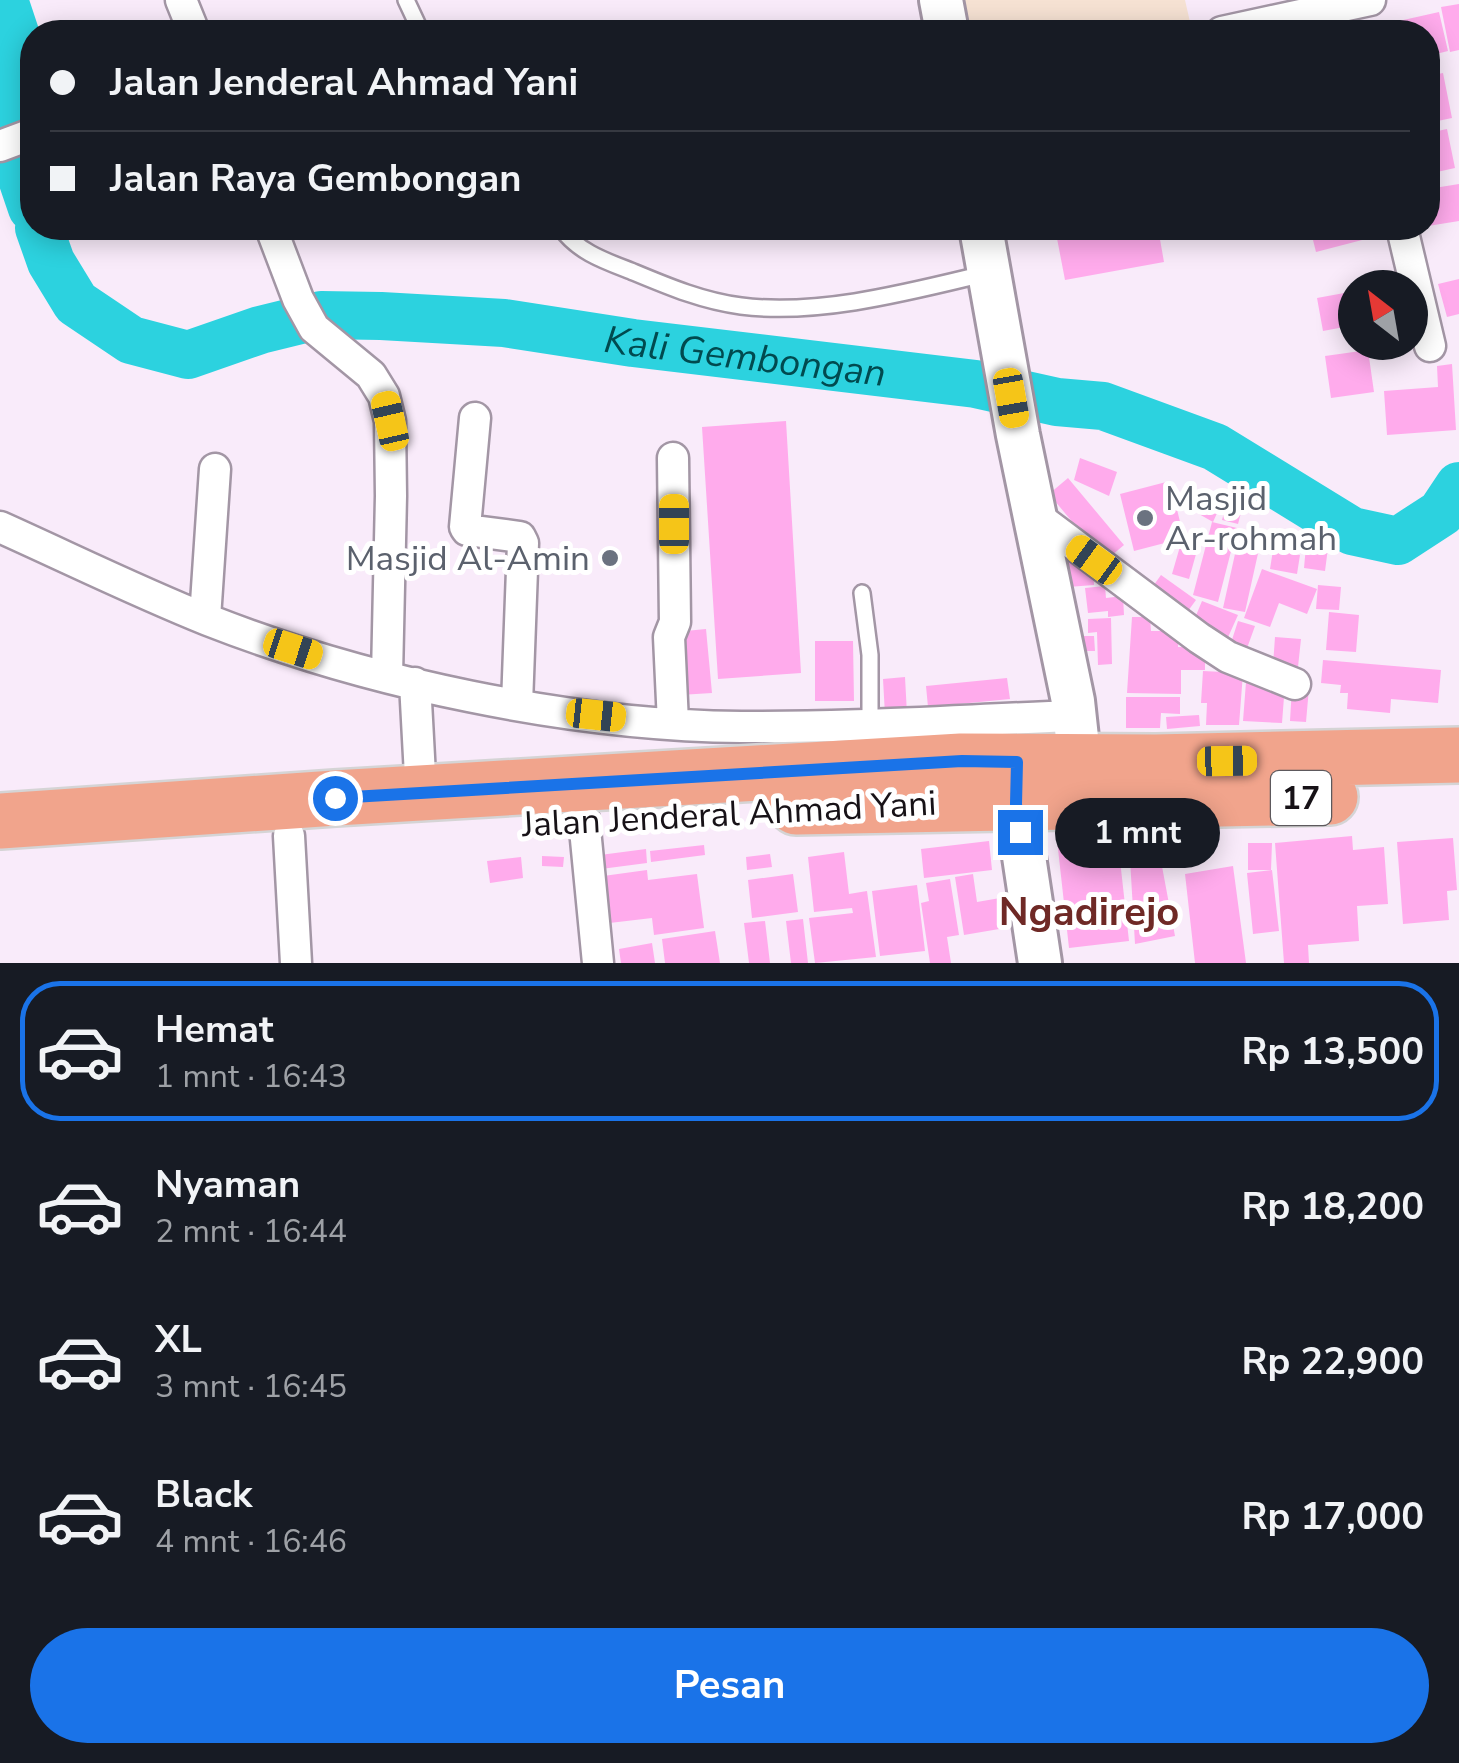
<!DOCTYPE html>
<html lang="id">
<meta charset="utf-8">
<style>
:root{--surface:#171b24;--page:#20242c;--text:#f1f3f6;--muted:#9ea1a6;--line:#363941;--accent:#1a73e8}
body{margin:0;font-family:"Nunito Sans",sans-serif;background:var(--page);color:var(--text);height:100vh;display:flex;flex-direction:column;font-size:38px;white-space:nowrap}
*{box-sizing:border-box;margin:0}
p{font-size:32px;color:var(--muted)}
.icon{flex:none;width:55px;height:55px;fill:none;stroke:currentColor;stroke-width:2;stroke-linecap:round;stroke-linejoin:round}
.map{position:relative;height:963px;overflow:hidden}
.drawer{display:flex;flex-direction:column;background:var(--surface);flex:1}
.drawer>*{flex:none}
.guide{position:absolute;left:20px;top:20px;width:1420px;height:220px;border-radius:40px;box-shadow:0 5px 25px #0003;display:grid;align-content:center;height:220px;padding:0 30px;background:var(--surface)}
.needle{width:65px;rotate:329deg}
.fabs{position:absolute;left:1338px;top:270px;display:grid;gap:20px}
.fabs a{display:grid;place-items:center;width:90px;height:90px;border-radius:50%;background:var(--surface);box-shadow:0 5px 25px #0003;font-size:50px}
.end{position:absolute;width:45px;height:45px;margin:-22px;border:12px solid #1a73e8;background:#fff;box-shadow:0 0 0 5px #fff}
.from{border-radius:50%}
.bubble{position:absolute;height:70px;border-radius:35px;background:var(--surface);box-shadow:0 5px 25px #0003;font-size:32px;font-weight:700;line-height:70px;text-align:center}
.car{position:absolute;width:30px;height:60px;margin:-30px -15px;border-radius:12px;box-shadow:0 0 8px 2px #0007;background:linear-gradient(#f5c518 24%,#345 0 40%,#f5c518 0 76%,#345 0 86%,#f5c518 0)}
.guide b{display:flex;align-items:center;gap:35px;height:95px;font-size:38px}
.guide b+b{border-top:2px solid var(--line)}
.guide i{width:25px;height:25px;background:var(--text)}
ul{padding:18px 0 0;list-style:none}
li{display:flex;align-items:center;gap:30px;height:140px;margin:0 20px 15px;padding:0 10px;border:5px solid transparent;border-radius:40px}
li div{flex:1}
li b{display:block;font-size:38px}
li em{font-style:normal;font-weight:700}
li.selected{border-color:var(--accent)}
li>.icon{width:90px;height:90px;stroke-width:1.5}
.button{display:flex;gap:20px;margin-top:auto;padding:20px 30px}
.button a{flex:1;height:115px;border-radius:60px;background:var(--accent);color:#fff;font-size:40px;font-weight:700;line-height:115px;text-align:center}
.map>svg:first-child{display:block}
</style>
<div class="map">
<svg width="1459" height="963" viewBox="0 0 1459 963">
<rect width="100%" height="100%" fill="#f9ebfa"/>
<path fill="#f6e2d3" d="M951,0H1185L1190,22L1142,32H958Z"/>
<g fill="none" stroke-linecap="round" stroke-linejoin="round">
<g stroke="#2cd2df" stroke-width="48">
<path d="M4,0L16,36L14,155L32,208"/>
<path id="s1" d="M39,228L51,262L76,303L131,340L188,355L260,330L321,315L381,316L504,323L633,343L976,384L1057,402L1103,406L1215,447L1352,531L1398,541L1441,513L1459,486"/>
</g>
</g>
<path fill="#ffabec" d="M1459,4V50L1450,52L1441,7Z
M1439,12L1448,51L1428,56V32H1382L1381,25Z
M1443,73L1452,118L1428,123V76Z
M1447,129L1455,168L1428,174V133Z
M1459,184V221L1428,226V189Z
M1055,228H1158L1164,262L1065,280Z
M1310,228H1363L1366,239L1316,252Z
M1459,279V314L1447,317L1438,284Z
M1355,291V325L1323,331L1317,298Z
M1368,350L1374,392L1331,398L1325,356Z
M1452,364L1456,430L1387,435L1384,391L1438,387L1437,366Z
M786,421L801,673L718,679L702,427Z
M1080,458L1117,472L1109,496L1074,480Z
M1068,478L1124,545L1105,561L1049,494Z
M1170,481L1184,538L1134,551L1120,494Z
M1182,490L1218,511L1213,522L1176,501Z
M1226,505L1242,509L1238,524L1222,520Z
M1212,522L1237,528L1218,602L1193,595Z
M1181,543L1198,547L1189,579L1172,574Z
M1237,545L1259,549L1245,612L1223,608Z
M1306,546L1328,548L1325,571L1304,568Z
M1273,550L1300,555L1297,574L1270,569Z
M1079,557L1093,564L1094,585L1068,587L1065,558Z
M1262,569L1317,589L1307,614L1279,603L1270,627L1244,618Z
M1161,575L1196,600L1180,622L1146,596Z
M1318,585L1341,587L1339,610L1316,609Z
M1105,586L1106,598L1123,596L1124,615L1108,617V611L1088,613L1085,588Z
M1202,601L1238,615L1225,644L1190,630Z
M1329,612L1359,615L1356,652L1326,650Z
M1132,617H1150L1151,631H1179L1178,647H1189V652H1205V670H1181V694L1127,693Z
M1111,618L1112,664L1098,665L1097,632L1088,633V619Z
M1238,621L1255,626L1246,651L1230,646Z
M706,629L712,693L680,695L675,632Z
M1078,636H1094L1095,651H1079Z
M1275,637L1301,639L1298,667L1273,665Z
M815,641H853L854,701H815Z
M1323,660L1441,670L1438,703L1391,699L1390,713L1347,709L1348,693H1340L1341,685L1321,683Z
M1203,671L1243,673L1239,725H1206L1207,703H1201Z
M905,677L907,714L885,715L883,679Z
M1007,678L1010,699L928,707L926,686Z
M1246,682L1285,684L1282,723L1243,721Z
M1292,687L1309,688L1306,722L1290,721Z
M1126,697H1180V714L1161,713L1160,728H1126Z
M1199,715L1200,726L1167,729L1166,717Z
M1117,833L1129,941L1069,948L1057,840Z
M1352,836L1353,850L1384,847L1388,904L1357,906L1359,941L1308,945L1309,963H1284L1275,843Z
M1453,838L1457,890L1447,891L1449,920L1403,924L1397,842Z
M989,841L992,870L924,878L921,849Z
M1248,843H1272L1271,870H1248Z
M704,845L705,855L651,862L650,851Z
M646,849L647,863L601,869L600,855Z
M844,852L849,894L867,891L876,957L815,963L809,918L853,913L852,908L814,912L808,857Z
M770,854L772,867L747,870L746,857Z
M542,856L564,857L563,867L542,866Z
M521,857L523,878L490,883L487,861Z
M1130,859L1161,861L1175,936L1135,944Z
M1233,866L1246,963H1195L1185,874Z
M647,870L648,880L697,874L704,928L654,935L652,918L601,924L596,877Z
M1272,870L1279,931L1253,934L1247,873Z
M793,874L798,912L752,918L748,880Z
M973,874L977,902L1000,898L1005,928L964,935L955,877Z
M950,879L959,935L947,937L951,963H930L921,903L929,901L926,883Z
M917,885L925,951L880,956L872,891Z
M803,919L808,963H791L786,921Z
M765,921L770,963H749L744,923Z
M715,931L720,963H665L662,939Z
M652,943L655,963H621L619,949Z"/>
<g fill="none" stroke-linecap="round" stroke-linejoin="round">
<defs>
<path id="lane" d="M406,0L421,32
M561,228C578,252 605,261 631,271C667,286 702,301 741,306C818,316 909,292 984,274
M862,593L870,655V723"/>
<path id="street" d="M181,0L194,32
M1222,32L1370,0
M0,146L32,134
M271,228L298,299L314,328L371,375L384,396L390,421L391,496L387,676
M1402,228L1430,346
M475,418L465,527L467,530L520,537L523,543L517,704
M1036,516L1199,638L1228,657L1295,684
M0,527C69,558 138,592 208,620C369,683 568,725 741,727C852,728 964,720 1075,716
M205,618L215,469
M415,683L421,794
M673,723L669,637L675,622L673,458
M584,819L598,963
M289,836L296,963"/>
<path id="secondary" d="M941,0L947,32
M981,228L1018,435L1073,701L1083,793
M1017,775L1016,803L1040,963"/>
<path id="highway" d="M796,807L1330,797
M0,821L335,798L961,761L1156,762L1459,755"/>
</defs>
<use href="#lane" stroke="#a396a5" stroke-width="20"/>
<use href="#street" stroke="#a396a5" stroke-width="35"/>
<use href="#secondary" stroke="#a396a5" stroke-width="48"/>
<use href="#highway" stroke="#d5d4d5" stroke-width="60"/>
<use href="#lane" stroke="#fff" stroke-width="15"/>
<use href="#street" stroke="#fff" stroke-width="30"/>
<use href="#secondary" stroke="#fff" stroke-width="42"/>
<use href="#highway" stroke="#f1a48c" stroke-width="55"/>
</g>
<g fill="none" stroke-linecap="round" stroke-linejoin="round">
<path stroke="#1a73e8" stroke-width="12" d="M335,798L962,761L1017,762L1016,804L1020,832"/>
</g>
<g fill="#6b7280" stroke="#fff" stroke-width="4">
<circle cx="1145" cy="518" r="10"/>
<circle cx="610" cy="558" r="10"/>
</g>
<g text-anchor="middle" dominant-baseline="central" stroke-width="10" stroke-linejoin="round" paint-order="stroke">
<rect fill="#fff" stroke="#5d595d" stroke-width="2.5" x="1271" y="771" width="60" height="54" rx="8"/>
<g font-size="32" font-weight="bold" fill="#171217">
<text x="1301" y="798">17</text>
</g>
<g font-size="35" fill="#5b616d" stroke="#fff" text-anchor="start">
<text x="1165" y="498">Masjid<tspan x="1165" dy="40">Ar-rohmah</tspan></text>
<text x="590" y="558" text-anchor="end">Masjid Al-Amin</text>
</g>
<g font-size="35" fill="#171217" stroke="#fff">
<text transform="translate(729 814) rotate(-3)">Jalan Jenderal Ahmad Yani</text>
</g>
<g font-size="38" font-style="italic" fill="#014a4f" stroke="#fff">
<text stroke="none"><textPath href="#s1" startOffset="775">Kali Gembongan</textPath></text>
</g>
<g font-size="40" font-weight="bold" fill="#6f2926" stroke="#fff">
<text x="1089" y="912">Ngadirejo</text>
</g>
</g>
</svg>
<div class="fabs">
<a><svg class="needle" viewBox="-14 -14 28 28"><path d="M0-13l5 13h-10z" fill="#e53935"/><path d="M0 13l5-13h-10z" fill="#9ea1a6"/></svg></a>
</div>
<i class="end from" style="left:335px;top:798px"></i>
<i class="end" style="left:1020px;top:832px"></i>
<div class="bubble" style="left:1055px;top:798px;width:165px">1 mnt</div>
<i class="car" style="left:1011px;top:398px;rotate:170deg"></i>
<i class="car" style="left:390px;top:421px;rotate:347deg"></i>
<i class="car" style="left:674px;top:524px;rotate:0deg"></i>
<i class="car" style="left:1094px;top:560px;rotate:306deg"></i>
<i class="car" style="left:293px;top:649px;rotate:108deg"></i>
<i class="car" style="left:596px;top:715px;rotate:96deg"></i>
<i class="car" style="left:1227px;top:761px;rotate:89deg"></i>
<div class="guide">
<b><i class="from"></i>Jalan Jenderal Ahmad Yani</b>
<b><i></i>Jalan Raya Gembongan</b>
</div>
</div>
<section class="drawer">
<ul>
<li class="selected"><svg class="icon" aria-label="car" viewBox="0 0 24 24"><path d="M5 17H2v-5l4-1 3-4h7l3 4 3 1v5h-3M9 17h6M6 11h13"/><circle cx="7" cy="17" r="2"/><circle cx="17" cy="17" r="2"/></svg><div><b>Hemat</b><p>1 mnt · 16:43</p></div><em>Rp 13,500</em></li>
<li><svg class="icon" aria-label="car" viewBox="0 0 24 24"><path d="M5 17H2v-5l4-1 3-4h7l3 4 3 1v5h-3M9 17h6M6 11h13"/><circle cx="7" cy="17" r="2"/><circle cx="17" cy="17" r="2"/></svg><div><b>Nyaman</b><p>2 mnt · 16:44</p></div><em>Rp 18,200</em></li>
<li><svg class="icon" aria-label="car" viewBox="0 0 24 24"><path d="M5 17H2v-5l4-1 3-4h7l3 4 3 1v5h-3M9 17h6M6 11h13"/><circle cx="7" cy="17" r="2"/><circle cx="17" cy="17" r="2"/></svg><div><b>XL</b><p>3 mnt · 16:45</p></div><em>Rp 22,900</em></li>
<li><svg class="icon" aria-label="car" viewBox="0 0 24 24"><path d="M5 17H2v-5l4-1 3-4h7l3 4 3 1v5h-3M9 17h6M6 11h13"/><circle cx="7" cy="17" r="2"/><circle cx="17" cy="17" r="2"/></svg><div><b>Black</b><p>4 mnt · 16:46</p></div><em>Rp 17,000</em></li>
</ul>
<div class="button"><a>Pesan</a></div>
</section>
